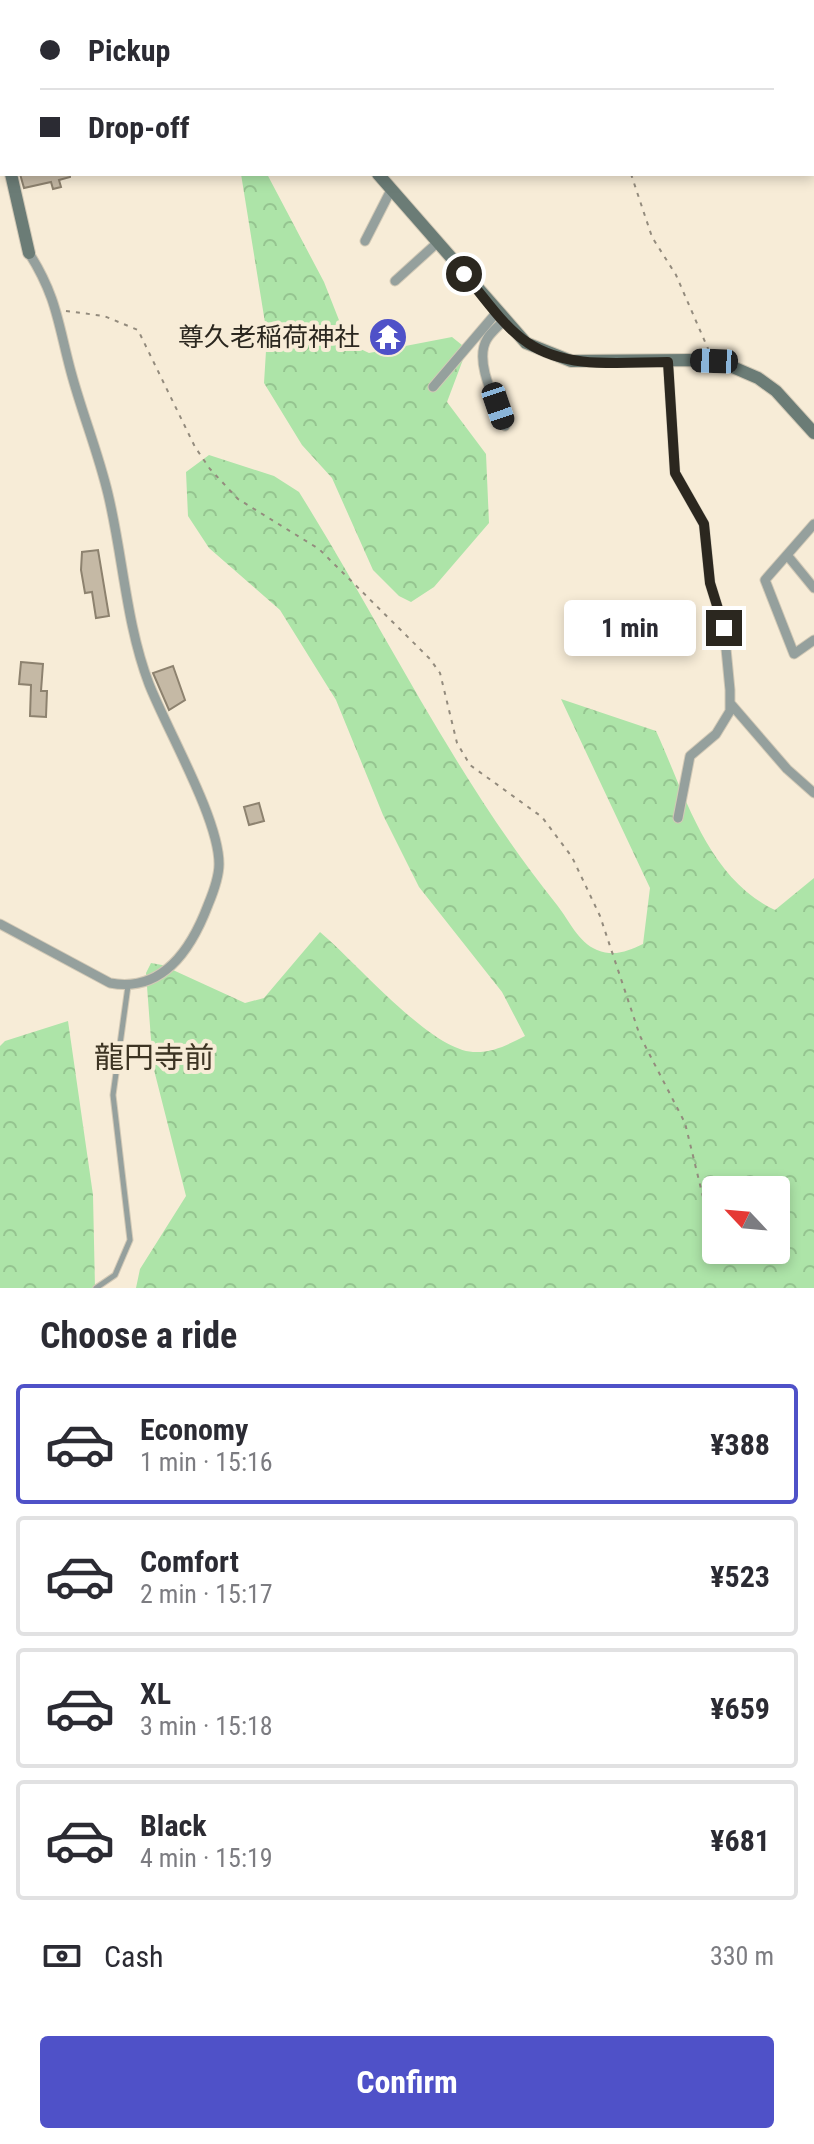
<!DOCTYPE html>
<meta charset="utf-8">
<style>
:root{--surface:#fff;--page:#f2f2f3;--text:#2b2b33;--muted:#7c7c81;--line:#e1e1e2;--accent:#4f51c8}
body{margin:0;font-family:"Roboto Condensed","Noto Sans JP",sans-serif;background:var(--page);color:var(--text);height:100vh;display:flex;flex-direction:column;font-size:30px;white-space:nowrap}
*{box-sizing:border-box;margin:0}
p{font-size:26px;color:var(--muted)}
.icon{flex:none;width:44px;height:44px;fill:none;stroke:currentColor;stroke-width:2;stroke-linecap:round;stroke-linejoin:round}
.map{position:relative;height:1288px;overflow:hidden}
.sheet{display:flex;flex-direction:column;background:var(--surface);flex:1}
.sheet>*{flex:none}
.guide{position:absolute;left:0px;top:0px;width:814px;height:176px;box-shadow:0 4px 12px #0003;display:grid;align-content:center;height:176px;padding:0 40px;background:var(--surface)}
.needle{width:52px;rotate:296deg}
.controls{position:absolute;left:702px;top:1176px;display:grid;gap:16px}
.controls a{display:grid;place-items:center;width:88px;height:88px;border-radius:8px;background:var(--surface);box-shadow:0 4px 12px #0003;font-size:40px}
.end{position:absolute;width:36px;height:36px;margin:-18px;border:10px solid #2b271f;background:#fff;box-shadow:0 0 0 4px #fff}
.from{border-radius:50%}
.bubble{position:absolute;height:56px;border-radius:8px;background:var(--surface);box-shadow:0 4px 12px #0003;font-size:26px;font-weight:700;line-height:56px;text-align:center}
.car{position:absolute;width:24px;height:48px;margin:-24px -12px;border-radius:10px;box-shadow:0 0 6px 2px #0007;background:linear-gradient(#222 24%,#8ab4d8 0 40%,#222 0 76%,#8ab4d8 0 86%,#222 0)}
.guide b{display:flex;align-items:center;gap:28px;height:76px;font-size:30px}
.guide b+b{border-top:2px solid var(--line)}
.guide i{width:20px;height:20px;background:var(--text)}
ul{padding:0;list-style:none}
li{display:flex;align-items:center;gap:24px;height:120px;margin:0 16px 12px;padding:0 24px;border:4px solid var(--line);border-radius:8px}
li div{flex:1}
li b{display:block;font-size:30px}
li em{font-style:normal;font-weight:700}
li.on{border-color:var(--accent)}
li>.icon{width:72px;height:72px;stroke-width:1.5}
h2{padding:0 40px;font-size:36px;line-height:96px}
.pay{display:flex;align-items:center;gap:20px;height:88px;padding:0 40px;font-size:30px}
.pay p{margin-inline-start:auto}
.cta{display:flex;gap:16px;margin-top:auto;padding:16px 40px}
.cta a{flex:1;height:92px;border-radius:8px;background:var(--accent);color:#fff;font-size:32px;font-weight:700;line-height:92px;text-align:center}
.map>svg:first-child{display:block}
</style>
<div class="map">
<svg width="814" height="1288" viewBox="0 0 814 1288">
<defs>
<pattern id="forest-crowns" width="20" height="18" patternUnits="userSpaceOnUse" patternTransform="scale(2)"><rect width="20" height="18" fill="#ade4a8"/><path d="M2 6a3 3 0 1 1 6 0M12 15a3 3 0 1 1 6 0" fill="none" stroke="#95c490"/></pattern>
</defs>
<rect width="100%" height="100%" fill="#f7ecd7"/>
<path fill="url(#forest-crowns)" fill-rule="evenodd" d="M241,174H267L324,282L348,343L369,353L452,337L467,349L447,402L486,454L489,523L434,587L411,602L399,596L373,570L332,478L302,445L264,383L267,335Z
M209,455L274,476L299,492C385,630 455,778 557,905C569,920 578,942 597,950C615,957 628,951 643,944L650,888L561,699L656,731C685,794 707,878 775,910L814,878V1288H136L140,1269L186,1196L153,1066L146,973L151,963L162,965L245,1003L264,998L320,932C356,962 429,1049 473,1052C493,1053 509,1044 525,1036L502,992L419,887L383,815L336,700L280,610L209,548L188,516L186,472ZM716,1190H776V1250H716Z
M68,1021L93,1195L95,1288H0V1046L5,1041Z"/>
<path fill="#c5b9a5" stroke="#8d826f" stroke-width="2" d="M20,174H70V177L59,180L61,187L53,189L51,182L24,188Z
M98,550L109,616L96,618L92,592L85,593L81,570L82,552Z
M21,662L43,664L41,691H47L46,717L30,716L31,685L19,684Z
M173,666L185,700L169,710L153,673Z
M259,803L264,821L249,825L244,807Z"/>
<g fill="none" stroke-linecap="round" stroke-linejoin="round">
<defs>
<path id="lane" d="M96,1288L115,1275L130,1240L113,1095L128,986"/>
<path id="street" d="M365,241L391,190
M395,281L437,243
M504,320C499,326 491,332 487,339C473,362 497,404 505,426
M668,362L675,473L704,524L710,583L724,628L730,690V711L716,734L690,756L678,818
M433,387L497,312
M814,524L765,580L794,654L814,640
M787,555L814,588
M730,703L787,769L814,793
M0,924L110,983C162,993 191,950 208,905C213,893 219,878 219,864C219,819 167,730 149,684C126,624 123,556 108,494C98,452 82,413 71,372C58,324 57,297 29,253"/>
<path id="secondary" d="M231,0L233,2
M0,109L2,113
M11,174L29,253
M378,174L526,343L571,361L689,360L728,365L758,378L776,391L814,433"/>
</defs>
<use href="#lane" stroke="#d2c9b6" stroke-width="7"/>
<use href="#street" stroke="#d2c9b6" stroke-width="11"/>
<use href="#secondary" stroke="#d2c9b6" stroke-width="14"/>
<path stroke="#938b7d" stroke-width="2" stroke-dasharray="4 6" stroke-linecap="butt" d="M354,0L356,2
M534,0L538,2
M284,2L287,0
M495,2L501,0
M631,174L652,237L676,275L709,351
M66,311L104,316L138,330L195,447L210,469L238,499L319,549L430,659L440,673L457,743L470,765L542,817L572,857L600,916L640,1036L685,1123L704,1201"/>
<use href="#lane" stroke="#95a09d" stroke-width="5"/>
<use href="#street" stroke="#95a09d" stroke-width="9"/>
<use href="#secondary" stroke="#6b7c76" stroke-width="12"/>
</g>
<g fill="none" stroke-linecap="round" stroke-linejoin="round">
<path stroke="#2b271f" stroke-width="10" d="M464,274C484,296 503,327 528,343C568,370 622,362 668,362L675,473L704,524L710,583L724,628"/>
</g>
<defs>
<symbol id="temple-disc" viewBox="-11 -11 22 22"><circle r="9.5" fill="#4f51c8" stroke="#f7ecd7"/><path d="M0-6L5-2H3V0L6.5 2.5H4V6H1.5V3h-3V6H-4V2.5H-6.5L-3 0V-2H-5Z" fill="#fff"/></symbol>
</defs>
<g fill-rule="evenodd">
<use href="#temple-disc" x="366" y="315" width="44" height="44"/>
</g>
<g text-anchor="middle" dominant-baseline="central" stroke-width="8" stroke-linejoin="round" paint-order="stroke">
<g font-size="26" fill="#2b271f" stroke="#f7ecd7" text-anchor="end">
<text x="360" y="337">尊久老稲荷神社</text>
</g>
<g font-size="30" fill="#3d3423" stroke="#f7ecd7">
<text x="154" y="1057">龍円寺前</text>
</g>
</g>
</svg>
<div class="controls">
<a><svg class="needle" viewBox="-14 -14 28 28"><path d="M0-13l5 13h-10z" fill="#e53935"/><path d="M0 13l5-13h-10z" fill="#7c7c81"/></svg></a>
</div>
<i class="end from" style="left:464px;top:274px"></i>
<i class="end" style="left:724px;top:628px"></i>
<div class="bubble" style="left:564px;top:600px;width:132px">1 min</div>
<i class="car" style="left:714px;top:361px;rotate:272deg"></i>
<i class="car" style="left:498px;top:406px;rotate:161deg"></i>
<div class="guide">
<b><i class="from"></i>Pickup</b>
<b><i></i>Drop-off</b>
</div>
</div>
<section class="sheet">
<h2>Choose a ride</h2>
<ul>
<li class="on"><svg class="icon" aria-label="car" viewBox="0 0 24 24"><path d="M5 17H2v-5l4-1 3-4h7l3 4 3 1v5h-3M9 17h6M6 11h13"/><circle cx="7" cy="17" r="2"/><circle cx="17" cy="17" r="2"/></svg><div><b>Economy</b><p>1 min · 15:16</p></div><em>¥388</em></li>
<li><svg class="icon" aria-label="car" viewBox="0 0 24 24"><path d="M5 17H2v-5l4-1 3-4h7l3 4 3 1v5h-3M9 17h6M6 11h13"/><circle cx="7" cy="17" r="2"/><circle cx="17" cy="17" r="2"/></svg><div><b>Comfort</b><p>2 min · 15:17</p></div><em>¥523</em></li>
<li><svg class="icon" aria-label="car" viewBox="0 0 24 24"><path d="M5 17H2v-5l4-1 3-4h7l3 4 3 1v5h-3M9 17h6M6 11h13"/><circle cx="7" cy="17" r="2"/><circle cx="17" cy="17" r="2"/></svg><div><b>XL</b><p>3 min · 15:18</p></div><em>¥659</em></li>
<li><svg class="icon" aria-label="car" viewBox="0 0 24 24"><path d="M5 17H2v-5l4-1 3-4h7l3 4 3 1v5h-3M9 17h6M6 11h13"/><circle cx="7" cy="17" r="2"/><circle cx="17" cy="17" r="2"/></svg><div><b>Black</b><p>4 min · 15:19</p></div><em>¥681</em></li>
</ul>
<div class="pay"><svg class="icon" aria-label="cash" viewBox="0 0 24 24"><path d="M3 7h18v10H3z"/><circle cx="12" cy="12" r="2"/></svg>Cash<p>330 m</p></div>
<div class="cta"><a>Confirm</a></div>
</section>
